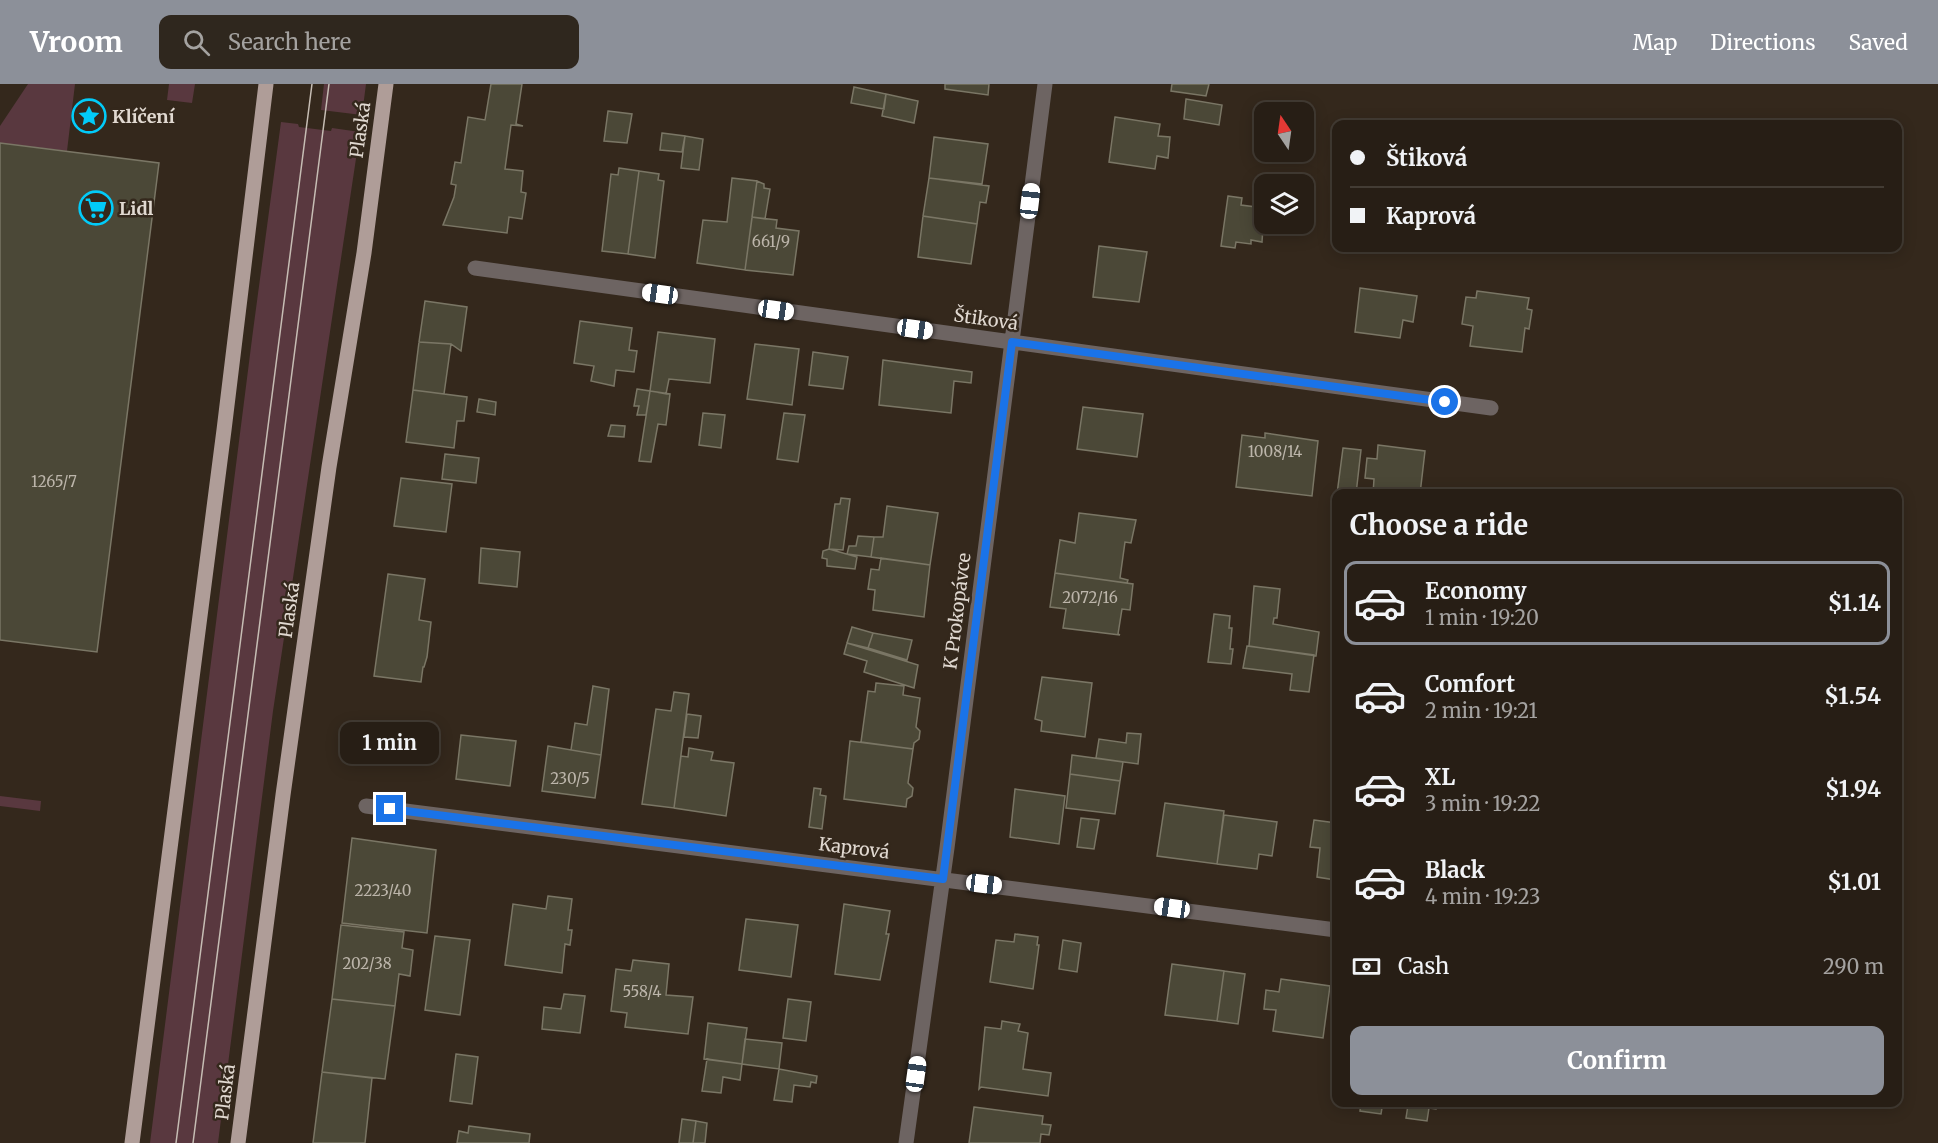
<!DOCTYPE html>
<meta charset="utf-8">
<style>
:root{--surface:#271e15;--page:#2f271e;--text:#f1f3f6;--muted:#a4a2a0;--line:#433c34;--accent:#8c9099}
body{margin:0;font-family:Merriweather,serif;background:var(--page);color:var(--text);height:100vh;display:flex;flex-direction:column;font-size:22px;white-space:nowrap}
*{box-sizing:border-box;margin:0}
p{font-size:20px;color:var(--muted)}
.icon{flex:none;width:33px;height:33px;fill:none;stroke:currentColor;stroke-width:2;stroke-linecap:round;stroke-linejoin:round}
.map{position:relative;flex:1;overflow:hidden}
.sheet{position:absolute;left:1332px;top:405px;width:570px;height:618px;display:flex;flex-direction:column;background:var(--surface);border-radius:12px;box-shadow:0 3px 15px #0003,0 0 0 2px var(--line)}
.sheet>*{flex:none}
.hud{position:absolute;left:1332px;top:36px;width:570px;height:132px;border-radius:12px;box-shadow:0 3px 15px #0003,0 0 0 2px var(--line);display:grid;align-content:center;height:132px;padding:0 18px;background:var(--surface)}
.needle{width:39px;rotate:347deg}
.buttons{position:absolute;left:1254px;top:18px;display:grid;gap:12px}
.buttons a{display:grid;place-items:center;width:60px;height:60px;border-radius:12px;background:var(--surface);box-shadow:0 3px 15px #0003,0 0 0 2px var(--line);font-size:30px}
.end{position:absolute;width:27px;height:27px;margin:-14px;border:8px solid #1a73e8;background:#fff;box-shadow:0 0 0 3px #fff}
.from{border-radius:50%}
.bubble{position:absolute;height:42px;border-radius:12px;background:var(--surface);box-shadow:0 3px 15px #0003,0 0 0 2px var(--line);font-size:20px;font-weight:700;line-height:42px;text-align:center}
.car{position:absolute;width:18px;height:36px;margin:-18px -9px;border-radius:8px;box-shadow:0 0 4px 2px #0007;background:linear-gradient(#fff 24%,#345 0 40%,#fff 0 76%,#345 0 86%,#fff 0)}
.hud b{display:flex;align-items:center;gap:21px;height:57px;font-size:22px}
.hud b+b{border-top:2px solid var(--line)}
.hud i{width:15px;height:15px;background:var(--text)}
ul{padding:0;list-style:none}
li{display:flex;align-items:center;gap:18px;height:84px;margin:0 12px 9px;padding:0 6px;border:3px solid transparent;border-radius:12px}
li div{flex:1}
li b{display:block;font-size:22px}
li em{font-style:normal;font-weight:700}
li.current{border-color:var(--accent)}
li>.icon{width:54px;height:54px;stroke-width:1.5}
h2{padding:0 18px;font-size:27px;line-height:72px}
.pay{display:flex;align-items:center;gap:15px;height:66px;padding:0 18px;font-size:22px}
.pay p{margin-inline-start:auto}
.button{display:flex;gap:12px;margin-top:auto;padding:12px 18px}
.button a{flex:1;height:69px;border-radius:12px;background:var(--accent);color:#fff;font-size:24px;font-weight:700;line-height:69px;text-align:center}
header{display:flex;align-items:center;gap:36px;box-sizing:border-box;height:84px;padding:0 30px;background:var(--accent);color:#fff}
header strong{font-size:28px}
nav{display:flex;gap:33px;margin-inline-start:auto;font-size:21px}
.search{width:420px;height:54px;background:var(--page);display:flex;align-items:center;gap:15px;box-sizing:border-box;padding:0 21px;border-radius:12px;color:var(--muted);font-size:22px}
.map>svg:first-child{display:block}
</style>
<header>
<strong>Vroom</strong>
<div class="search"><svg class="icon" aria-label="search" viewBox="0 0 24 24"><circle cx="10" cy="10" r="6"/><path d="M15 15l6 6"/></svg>Search here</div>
<nav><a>Map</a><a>Directions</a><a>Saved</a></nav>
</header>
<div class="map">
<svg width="1938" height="1059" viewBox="0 0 1938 1059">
<rect width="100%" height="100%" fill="#34281c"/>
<path fill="#59383f" d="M28,0H75L67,67L0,59V42Z
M169,0H195L192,19L167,16Z
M324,0H366L362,31L321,26Z
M281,38L298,40L299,43L331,47L332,44L360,48L273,627L218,1059H150L253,247Z
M0,712L41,717L40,727L0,722Z"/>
<path fill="#4b4837" stroke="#7a7665" stroke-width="1.5" d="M491,0H522L516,40L523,42L511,41L505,85L523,87L521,108L526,109L522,135L509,133L507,149L443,141L454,113L456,101L451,100L455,78L461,79L468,33L485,36Z
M945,0H989L988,11L945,5Z
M1172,0H1209L1206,12L1171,7Z
M854,3L886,10L884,25L851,19Z
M886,10L918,17L914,39L882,32Z
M1186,15L1222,21L1219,41L1184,35Z
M608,27L632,30L627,59L604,57Z
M1115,33L1160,40L1158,52L1170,53L1168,74L1157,72L1155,85L1109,78Z
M662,49L685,52L682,68L660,66Z
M685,52L703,55L699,86L681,84Z
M934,53L988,60L982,100L929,94Z
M0,59L159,79L97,568L0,556Z
M619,84L639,87L628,170L602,167L611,90L618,91Z
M639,87L659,90L658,96L664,97L655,174L628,170Z
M732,94L757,97L745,186L697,179L703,136L727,138Z
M929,94L989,102L986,119L980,118L977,140L923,132Z
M757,97L764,100V104L770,105L765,135L752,133Z
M1228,112L1242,114L1241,121L1256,123L1255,128H1264L1262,158L1251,156V160L1236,158L1235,164L1221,162Z
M923,132L977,140L971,180L918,173Z
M752,133L777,136L776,144L799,147L793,191L745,186Z
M1099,162L1147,168L1139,218L1093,213Z
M1360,204L1417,212L1413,238L1403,236L1400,254L1355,248Z
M1477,207L1529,214L1527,225L1532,226L1529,245L1525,244L1522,268L1470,262L1473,242L1462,240L1466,213L1476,214Z
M425,217L467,223L461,267L451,260L419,258Z
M580,237L632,244L629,266L637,267L634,288L616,286L614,302L591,297L594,282L574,279Z
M658,248L715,255L710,299L669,295L666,310L650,307Z
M419,258L451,260L444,310L413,306Z
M755,260L799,265L792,321L747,315Z
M813,268L848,273L843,305L809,301Z
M883,276L972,288L971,299L954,297L951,329L879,321Z
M637,305L650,307L646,331H637L639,322H634Z
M413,306L467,313L464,337H457L454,364L406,358Z
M650,307L670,310L666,341L658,340L651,378L639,377Z
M479,315L496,318L495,331L477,328Z
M1083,323L1143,330L1137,373L1077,365Z
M703,329L725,331L721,364L699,361Z
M784,329L805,331L798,378L777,375Z
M611,341L625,342L624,353L608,352Z
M1265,349L1318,357L1312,412L1236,403L1242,351L1265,354Z
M1378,361L1425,367L1420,410H1373L1374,395L1365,394L1367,374L1377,375Z
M1343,364L1361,366L1356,410H1337Z
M445,370L479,374L476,399L442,395Z
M401,394L452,400L446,448L394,442Z
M841,414L850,415L843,466L829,465L835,420H840Z
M887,422L938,429L930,481L871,473L874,453H883Z
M1079,429L1136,436L1131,459L1125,458L1120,494L1128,496L1127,499L1055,489L1060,456L1075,459Z
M858,452L874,453L871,473L847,470L849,462H856Z
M481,464L520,468L517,503L479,499Z
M829,465L857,473L855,485L827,482V475L822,474L823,467Z
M881,474L930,481L924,533L873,526L875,506L868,505L871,485L879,486Z
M1055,489L1133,500L1130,526L1122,525L1118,550L1120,551L1063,544L1066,525L1050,523Z
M388,490L425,495L419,536L431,538L427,573L424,583H423L421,598L374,592Z
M1254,502L1280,505L1277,534H1274L1273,540L1319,548L1316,572L1249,562Z
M1214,530L1230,532L1229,544H1232L1230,565H1233L1231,580L1208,578Z
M852,543L873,549L868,564L847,559Z
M873,549L912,556L907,576L868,564Z
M847,559L918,581L914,604L864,588L867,577L844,570Z
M1247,562L1314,571L1309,608L1290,606L1292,590L1243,584Z
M1042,593L1092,599L1085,653L1041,647L1042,637L1035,635Z
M876,599L904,602L903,611L920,614L916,643L920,647L919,655L914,659L913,665L861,658L868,607L875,608Z
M593,602L609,605L601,671L571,666L575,639L587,641Z
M674,608L689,610L674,724L642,720L656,625L671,627Z
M687,630L701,632L698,654L684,653Z
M1127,649L1141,650L1138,680L1096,674L1099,655L1126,659Z
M461,651L516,657L510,702L456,695Z
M850,657L913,665L908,699L913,704L912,712L907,715L906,723L844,715Z
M548,662L601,671L595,714L542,707Z
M689,664L713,668L711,676L734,679L726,732L674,724L681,672L688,673Z
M1072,671L1123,678L1120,697L1070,690Z
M1070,690L1120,697L1115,730L1066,724Z
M814,704L821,705L820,711L826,712L822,745L809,743Z
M1015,705L1065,712L1059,760L1010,753Z
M1165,719L1224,727L1217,780L1157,772Z
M1224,731L1277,738L1272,772L1259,770L1257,785L1217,780Z
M1081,734L1099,736L1094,765L1077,763Z
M1314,736L1336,739V796L1317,793L1320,764L1310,763Z
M352,754L436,766L427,849L342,839Z
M548,812L572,815L568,846H572L570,861L565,860L562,889L505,881L513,820L546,825Z
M844,820L890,827L886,850H889L880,896L835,890Z
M746,835L798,841L791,893L739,886Z
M341,841L404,848L402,864L413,866L410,892L399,890L395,922L332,915Z
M1015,850L1038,853L1037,861H1039L1033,905L990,898L996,856L1014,858Z
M435,852L470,856L460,931L425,926Z
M1063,856L1081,859L1077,888L1059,885Z
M633,876L669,880L666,911L693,913L688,950L625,943L627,929L611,927L616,885L631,887Z
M1172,880L1224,887L1217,937L1165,931Z
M1224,887L1245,890L1238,940L1217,937Z
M1281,895L1330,902L1323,954L1273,947L1276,926L1264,925L1266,906L1279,908Z
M564,910L585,912L580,949L542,945L544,923L561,925Z
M332,915L395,922L385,995L322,988Z
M788,915L811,918L806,957L783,954Z
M1002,937L1020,940L1018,947L1028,949L1023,985L1051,989L1048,1012L981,1003L979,1005L985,943L1001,945Z
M708,939L747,944L742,980L704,975Z
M745,955L782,959L779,985L742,980Z
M456,970L478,973L472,1020L450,1017Z
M707,975L742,980L740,996L723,993L721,1009L702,1007Z
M779,985L817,992L816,999L811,998L810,1003L794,1001L792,1018L774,1016Z
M322,988L372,994L365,1059H313Z
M1361,1018H1383L1381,1030L1360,1027Z
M1437,1018L1436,1025L1429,1024L1427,1037L1406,1034L1408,1021L1396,1019Z
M974,1023L1043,1032L1042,1040L1051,1041L1049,1051L1041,1050L1040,1059H969Z
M682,1035L696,1037L693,1059H679Z
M696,1037L707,1039L705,1059H693Z
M469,1042L530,1050L529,1059H457L459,1047L468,1049Z"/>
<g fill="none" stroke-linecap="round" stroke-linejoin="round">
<path stroke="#6d6462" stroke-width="15" d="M475,184L1491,324
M366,722L1336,846
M906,1059L947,764L1045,0"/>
<path stroke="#af9d98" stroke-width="15" d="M132,1059L224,346L266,0
M238,1059L283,711L329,383L364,169L386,0"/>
<path stroke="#c6bdb4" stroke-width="1.5" d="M176,1059L312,0
M193,1059L329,0"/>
</g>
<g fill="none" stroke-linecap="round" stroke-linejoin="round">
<path stroke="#1a73e8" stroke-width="8" d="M390,725L943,795L1012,258L1445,318"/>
</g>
<defs>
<symbol id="sight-ring" viewBox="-11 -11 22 22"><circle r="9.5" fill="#34281c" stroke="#02cbf9" stroke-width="1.5"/><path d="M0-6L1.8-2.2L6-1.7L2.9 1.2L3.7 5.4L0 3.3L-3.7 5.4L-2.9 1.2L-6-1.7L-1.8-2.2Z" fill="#02cbf9"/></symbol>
<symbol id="supermarket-ring" viewBox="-11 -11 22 22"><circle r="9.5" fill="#34281c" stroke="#02cbf9" stroke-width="1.5"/><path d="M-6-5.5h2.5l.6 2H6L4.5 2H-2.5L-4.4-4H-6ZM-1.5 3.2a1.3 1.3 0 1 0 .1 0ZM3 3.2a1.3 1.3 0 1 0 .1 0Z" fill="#02cbf9"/></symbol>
</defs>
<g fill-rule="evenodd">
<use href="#sight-ring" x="70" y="13" width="38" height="38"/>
<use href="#supermarket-ring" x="77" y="105" width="38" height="38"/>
</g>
<g text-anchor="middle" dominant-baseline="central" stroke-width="5" stroke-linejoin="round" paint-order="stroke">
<g font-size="15" fill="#bcb5aa">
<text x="771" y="157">661/9</text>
<text x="1275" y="367">1008/14</text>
<text x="54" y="397">1265/7</text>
<text x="1090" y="513">2072/16</text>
<text x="570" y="694">230/5</text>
<text x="383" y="806">2223/40</text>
<text x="367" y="879">202/38</text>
<text x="642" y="907">558/4</text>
</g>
<g font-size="18" font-weight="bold" fill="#e1d9d1" stroke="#34281c" text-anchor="start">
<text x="112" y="32">Klíčení</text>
<text x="119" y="124">Lidl</text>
</g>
<g font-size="18" fill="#e1d9d1" stroke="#34281c">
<text transform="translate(360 46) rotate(-82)">Plaská</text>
<text transform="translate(986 235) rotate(8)">Štiková</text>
<text transform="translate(289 526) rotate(-82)">Plaská</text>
<text transform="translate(957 527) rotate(-83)">K Prokopávce</text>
<text transform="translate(854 764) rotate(7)">Kaprová</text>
<text transform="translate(225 1008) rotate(-83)">Plaská</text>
</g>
</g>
</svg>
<div class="buttons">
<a><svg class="needle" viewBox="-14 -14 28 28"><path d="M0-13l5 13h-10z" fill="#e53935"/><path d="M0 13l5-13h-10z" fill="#a4a2a0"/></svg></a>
<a><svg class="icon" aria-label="layers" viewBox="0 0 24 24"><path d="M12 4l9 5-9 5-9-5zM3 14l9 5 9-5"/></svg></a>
</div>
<i class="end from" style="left:1445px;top:318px"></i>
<i class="end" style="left:390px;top:725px"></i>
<div class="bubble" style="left:340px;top:638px;width:99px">1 min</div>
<i class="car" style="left:1030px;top:117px;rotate:7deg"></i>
<i class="car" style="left:660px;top:210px;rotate:278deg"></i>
<i class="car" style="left:776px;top:226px;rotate:98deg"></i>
<i class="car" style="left:915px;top:245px;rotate:98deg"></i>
<i class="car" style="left:984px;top:800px;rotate:97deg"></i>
<i class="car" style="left:1172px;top:824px;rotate:278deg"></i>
<i class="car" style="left:916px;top:990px;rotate:8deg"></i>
<div class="hud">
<b><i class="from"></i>Štiková</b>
<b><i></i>Kaprová</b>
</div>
<section class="sheet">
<h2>Choose a ride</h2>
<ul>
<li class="current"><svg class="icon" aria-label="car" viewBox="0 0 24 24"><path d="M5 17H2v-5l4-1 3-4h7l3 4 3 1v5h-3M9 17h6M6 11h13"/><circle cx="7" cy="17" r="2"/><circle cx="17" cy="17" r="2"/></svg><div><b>Economy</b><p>1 min · 19:20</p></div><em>$1.14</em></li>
<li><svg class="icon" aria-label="car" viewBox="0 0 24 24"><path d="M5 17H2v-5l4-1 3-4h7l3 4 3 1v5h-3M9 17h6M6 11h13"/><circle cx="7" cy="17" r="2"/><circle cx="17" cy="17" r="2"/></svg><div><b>Comfort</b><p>2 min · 19:21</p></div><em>$1.54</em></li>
<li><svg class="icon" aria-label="car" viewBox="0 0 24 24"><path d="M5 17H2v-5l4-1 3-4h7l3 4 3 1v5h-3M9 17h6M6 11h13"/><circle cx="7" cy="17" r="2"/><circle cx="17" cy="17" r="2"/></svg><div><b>XL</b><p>3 min · 19:22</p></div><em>$1.94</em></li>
<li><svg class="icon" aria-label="car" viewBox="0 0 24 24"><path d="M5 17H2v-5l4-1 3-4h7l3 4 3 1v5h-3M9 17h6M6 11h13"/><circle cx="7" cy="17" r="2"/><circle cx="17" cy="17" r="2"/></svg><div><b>Black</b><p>4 min · 19:23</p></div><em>$1.01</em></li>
</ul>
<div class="pay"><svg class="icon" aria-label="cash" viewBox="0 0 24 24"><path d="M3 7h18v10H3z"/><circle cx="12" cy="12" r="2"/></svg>Cash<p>290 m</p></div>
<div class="button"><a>Confirm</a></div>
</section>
</div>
